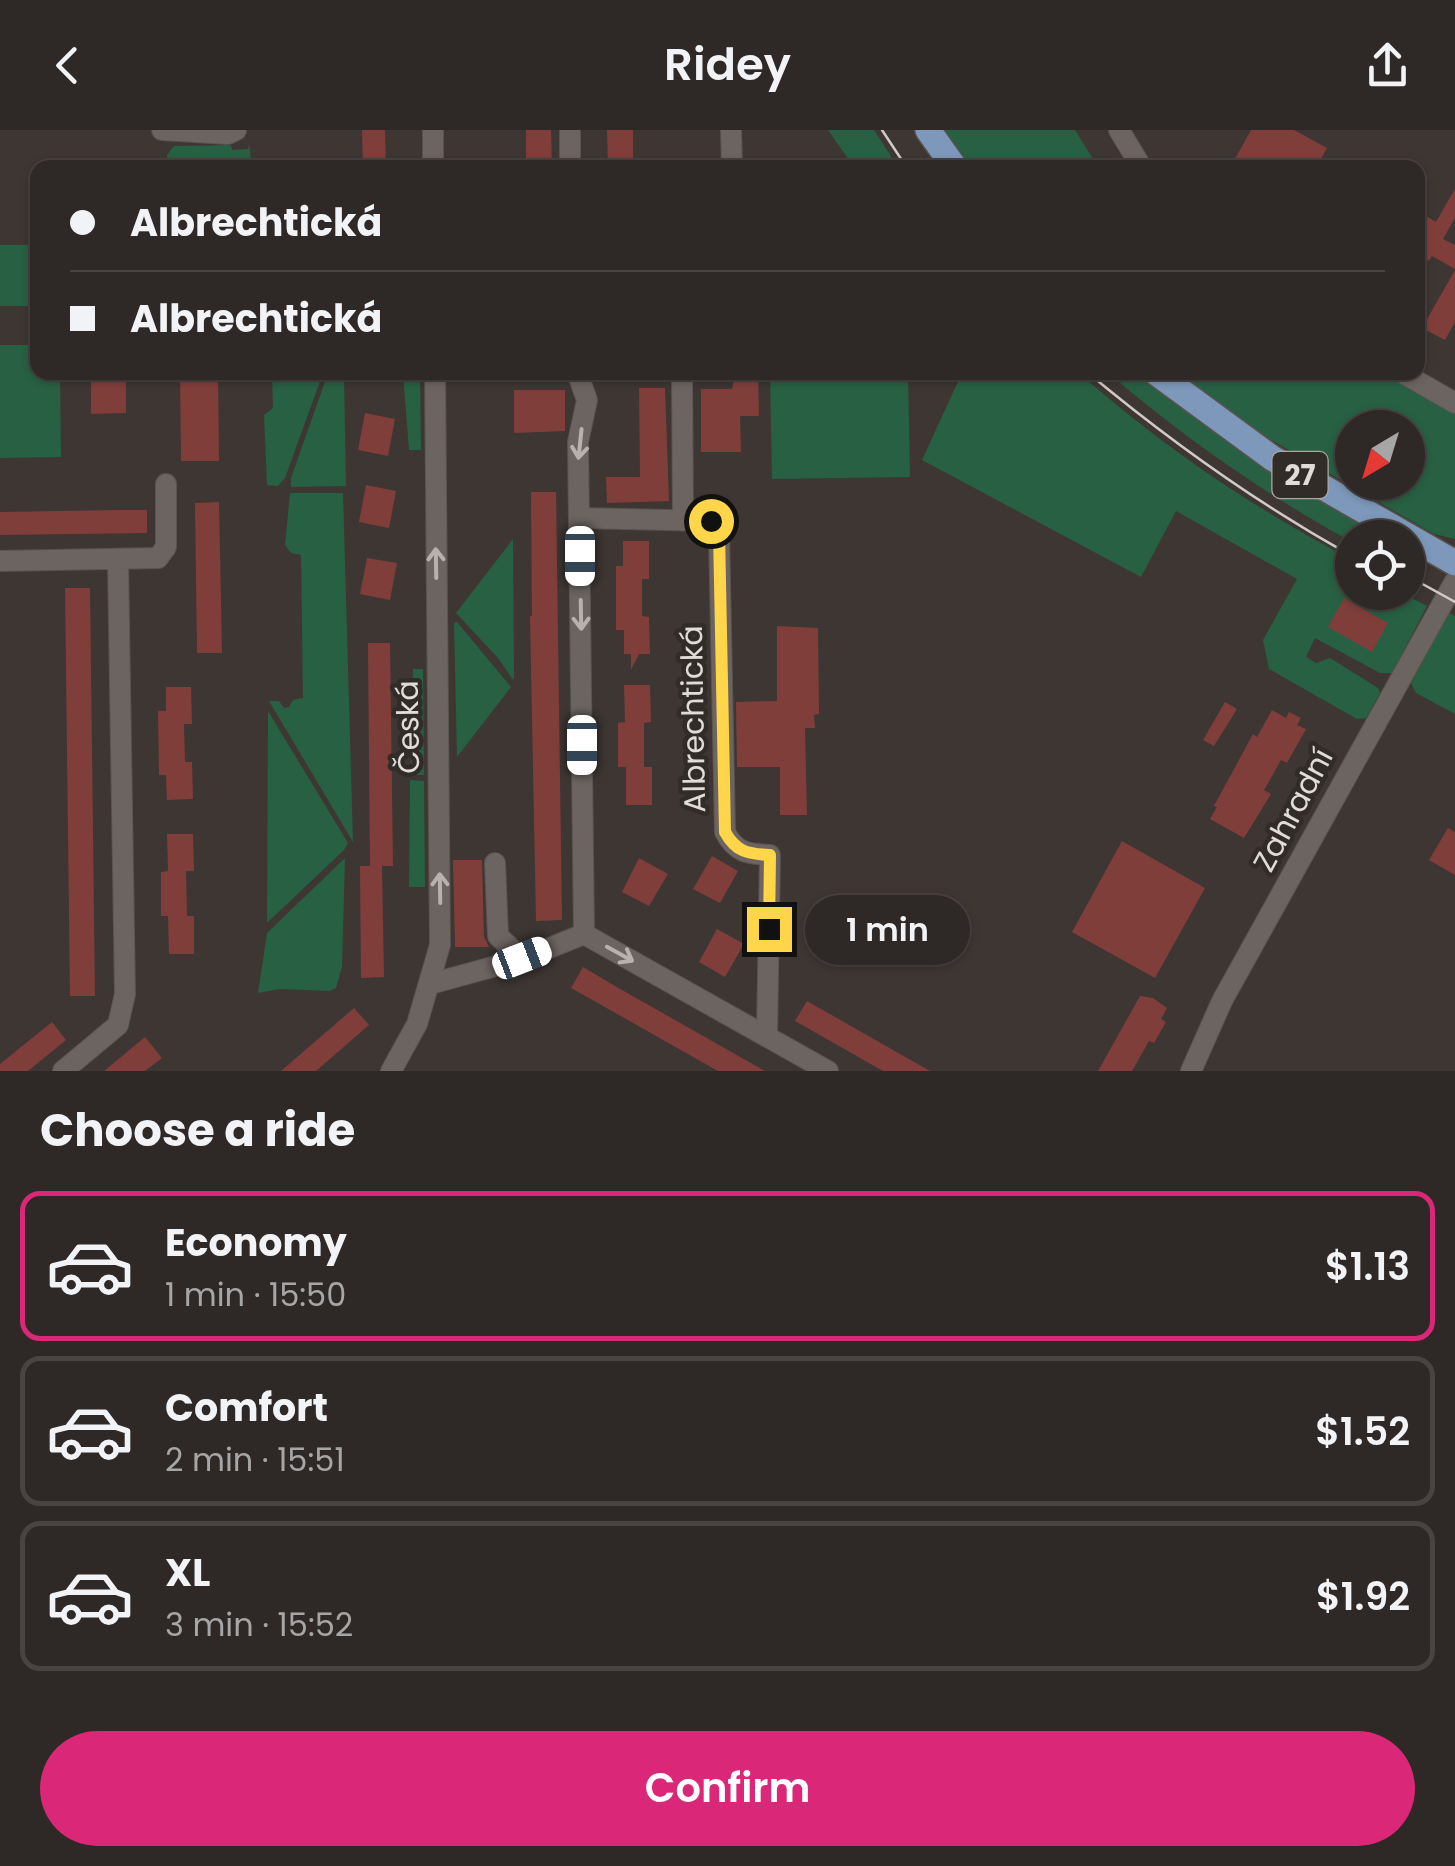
<!DOCTYPE html>
<meta charset="utf-8">
<style>
:root{--surface:#2e2826;--page:#3a3432;--text:#f1f3f6;--muted:#a7a6a7;--line:#494443;--accent:#db2777}
body{margin:0;font-family:Poppins,sans-serif;background:var(--page);color:var(--text);height:100vh;display:flex;flex-direction:column;font-size:38px;white-space:nowrap}
*{box-sizing:border-box;margin:0}
p{font-size:32px;color:var(--muted)}
.icon{flex:none;width:55px;height:55px;fill:none;stroke:currentColor;stroke-width:2;stroke-linecap:round;stroke-linejoin:round}
.map{position:relative;height:941px;overflow:hidden}
.drawer{display:flex;flex-direction:column;background:var(--surface);flex:1}
.drawer>*{flex:none}
.hud{position:absolute;left:30px;top:30px;width:1395px;height:220px;border-radius:20px;box-shadow:0 2px 8px #0004,0 0 0 2px var(--line);display:grid;align-content:center;height:220px;padding:0 40px;background:var(--surface)}
.needle{width:65px;rotate:218deg}
.fabs{position:absolute;left:1335px;top:280px;display:grid;gap:20px}
.fabs a{display:grid;place-items:center;width:90px;height:90px;border-radius:50%;background:var(--surface);box-shadow:0 2px 8px #0004,0 0 0 2px var(--line);font-size:50px}
.end{position:absolute;width:45px;height:45px;margin:-22px;border:12px solid #ffd54a;background:#111;box-shadow:0 0 0 5px #111}
.from{border-radius:50%}
.bubble{position:absolute;height:70px;border-radius:35px;background:var(--surface);box-shadow:0 2px 8px #0004,0 0 0 2px var(--line);font-size:32px;font-weight:600;line-height:70px;text-align:center}
.car{position:absolute;width:30px;height:60px;margin:-30px -15px;border-radius:12px;box-shadow:0 0 8px 2px #0007;background:linear-gradient(#fff 24%,#345 0 40%,#fff 0 76%,#345 0 86%,#fff 0)}
.hud b{display:flex;align-items:center;gap:35px;height:95px;font-size:38px}
.hud b+b{border-top:2px solid var(--line)}
.hud i{width:25px;height:25px;background:var(--text)}
ul{padding:0;list-style:none}
li{display:flex;align-items:center;gap:30px;height:150px;margin:0 20px 15px;padding:0 20px;border:5px solid var(--line);border-radius:20px}
li div{flex:1}
li b{display:block;font-size:38px}
li em{font-style:normal;font-weight:600}
li.current{border-color:var(--accent)}
li>.icon{width:90px;height:90px;stroke-width:1.5}
h2{padding:0 40px;font-size:45px;line-height:120px}
.button{display:flex;gap:20px;margin-top:auto;padding:20px 40px}
.button a{flex:1;height:115px;border-radius:60px;background:var(--accent);color:#fff;font-size:40px;font-weight:600;line-height:115px;text-align:center}
header{display:flex;justify-content:space-between;align-items:center;height:130px;padding:0 40px;background:var(--surface);font-size:45px;font-weight:600}
.map>svg:first-child{display:block}
</style>
<header><svg class="icon" aria-label="back" viewBox="0 0 24 24"><path d="M15 5l-7 7 7 7"/></svg>Ridey<svg class="icon" aria-label="share" viewBox="0 0 24 24"><path d="M12 15V3M7 8l5-5 5 5M5 13v7h14v-7"/></svg></header>
<div class="map">
<svg width="1455" height="941" viewBox="0 0 1455 941">
<rect width="100%" height="100%" fill="#3d3633"/>
<path fill="#286043" fill-rule="evenodd" d="M828,0H874L898,37H854Z
M942,0H1075L1098,37H970Z
M249,14L252,37H167V25L174,16L231,15L232,20L248,19Z
M0,115H37V176H0Z
M0,215H37L38,242L60,243L61,327L0,328Z
M272,243H323L285,348L278,356L267,355L264,285L273,278Z
M328,243H344L346,356L291,357V348Z
M403,243H420L421,320H409Z
M770,243H908L910,347L772,349Z
M962,243H1079C1167,320 1249,375 1352,430V462L1402,463L1427,476L1392,543H1380L1315,508L1306,527L1316,533L1330,528L1378,558L1380,563L1366,588L1357,589L1269,539L1263,510L1297,449L1176,381L1141,447L922,330Z
M1108,243H1134L1258,332L1384,407L1352,408V412C1264,364 1185,308 1108,243Z
M1173,243H1382L1455,283V409L1434,404L1259,303ZM1352,298H1408V352H1352Z
M290,363H343L353,712L269,571H279L284,578L289,577L293,570L303,568L301,425L291,423L285,415Z
M513,409L514,548L513,550L498,528L456,483Z
M1449,483L1455,486V584L1416,563L1411,553Z
M457,492L511,557L457,627L454,493Z
M413,539H423L424,645H411Z
M268,581L348,713L344,720L267,793Z
M410,650L424,651L425,757H409Z
M345,728L342,837L336,858L329,861L280,859L258,863L267,803Z"/>
<path fill="#803e3b" d="M362,0H385L386,38H363Z
M526,0H551L552,38H526Z
M607,0H633V38L608,36Z
M1251,0H1294L1327,18L1316,38H1230Z
M1455,59V88L1443,109L1455,115V139L1432,126L1429,131L1418,124V81L1436,92Z
M1455,140V192L1445,210L1422,198Z
M91,242H126V283L91,284Z
M180,242H218L219,331H181Z
M758,242L759,286H740L741,322H701V259H732L735,244Z
M639,258H665L669,371L607,373L606,347H640Z
M514,260H565V301L514,303Z
M365,283L395,289L388,326L358,320Z
M366,355L396,361L389,398L359,392Z
M531,362H556L562,790L536,791L530,486H532Z
M219,372L222,523H197L195,373Z
M120,380H147V403L0,405V382Z
M623,411H649V449H642V486L649,487L650,524H639L631,540V524H624V500H616V436H623Z
M367,428L397,433L390,470L360,464Z
M65,458H90L95,866H70Z
M1344,468L1388,493L1372,522L1328,497Z
M777,496L818,498L819,584L814,585L815,598H805L807,685H780V637H737L736,572L777,571Z
M368,513H390L393,736H382L384,847L361,848L360,736H370Z
M624,555H650L651,592L644,593V637H652V675H626V637H618V593L625,592Z
M166,557H191L192,594H184L185,632H192L193,669L167,670L166,645H159L158,581H166Z
M1225,572L1237,579L1214,616L1203,610Z
M1272,580L1286,588L1289,582L1301,588L1297,595L1306,599L1287,633L1281,630L1264,660L1271,664L1244,708L1210,689L1217,677L1214,676L1253,604L1257,607Z
M1448,698L1455,702V745L1429,730Z
M167,704H193L194,741H186L187,786H194V824H169L168,786H161V742L168,741Z
M1122,711L1205,758L1155,848L1072,802Z
M712,726L738,741L720,773L693,759Z
M639,728L668,744L649,776L622,762Z
M453,730H482L484,807L489,817H455Z
M717,799L744,814L725,847L699,832Z
M583,837L615,856L765,941H718L603,876L571,858Z
M1140,866L1153,868L1167,878L1161,889L1166,892L1154,913L1149,911L1132,941H1098Z
M807,871L930,941H883L795,891Z
M354,878L369,895L316,941H281Z
M52,892L66,910L28,941H0V934Z
M145,907L162,928L145,941H104Z"/>
<g fill="none" stroke-linecap="round" stroke-linejoin="round">
<defs>
<path id="minor" d="M162,0L228,4L236,0
M433,0V38
M570,0V38
M731,0L732,38
M1119,0L1142,38
M577,242L587,270L578,312L584,804L828,941
M682,242L683,389
M1401,242L1455,273
M580,388L711,391L719,402L725,702C736,723 748,724 770,725L767,905
M0,431L158,428L166,417V354
M495,733L498,806L522,829
M430,854L522,829L584,804
M63,941L118,895L125,864L118,431
M391,941L417,894L440,815L435,242
M1191,941L1222,871L1455,451"/>
<path id="major" d="M928,0L955,38
M1155,242L1272,328L1455,433"/>
</defs>
<use href="#minor" stroke="#595350" stroke-width="22"/>
<use href="#major" stroke="#595350" stroke-width="28"/>
<use href="#minor" stroke="#6c6461" stroke-width="20"/>
<use href="#major" stroke="#7d98ba" stroke-width="25"/>
<path stroke="#cfcac8" stroke-width="2.5" d="M882,0L907,38
M1087,242C1171,312 1256,373 1352,426
M1408,446L1455,472"/>
</g>
<defs><path id="oneway-shaft" d="M-6 0H5M1.5-3L5.5 0L1.5 3" fill="none" stroke-width="1.6" stroke-linecap="round" stroke-linejoin="round" transform="scale(2.5)"/></defs>
<g stroke="#b7b2b0">
<use href="#oneway-shaft" transform="translate(580 314) rotate(96)"/>
<use href="#oneway-shaft" transform="translate(436 433) rotate(-91)"/>
<use href="#oneway-shaft" transform="translate(581 485) rotate(89)"/>
<use href="#oneway-shaft" transform="translate(440 758) rotate(-91)"/>
<use href="#oneway-shaft" transform="translate(620 824) rotate(29)"/>
</g>
<g fill="none" stroke-linecap="round" stroke-linejoin="round">
<path stroke="#ffd54a" stroke-width="12" d="M711,391L719,402L725,702C736,722 748,724 770,725L769,799"/>
</g>
<g text-anchor="middle" dominant-baseline="central" stroke-width="9" stroke-linejoin="round" paint-order="stroke">
<rect fill="#322c29" stroke="#aca7a5" stroke-width="2.5" x="1272.5" y="322" width="55" height="46" rx="8"/>
<g font-size="28" font-weight="bold" fill="#e0dcda">
<text x="1300" y="345">27</text>
</g>
<g font-size="30" fill="#e0dcda" stroke="#322c29">
<text transform="translate(693 589) rotate(-91)">Albrechtická</text>
<text transform="translate(408 597) rotate(-91)">Česká</text>
<text transform="translate(1293 680) rotate(-62)">Zahradní</text>
</g>
</g>
</svg>
<div class="fabs">
<a><svg class="needle" viewBox="-14 -14 28 28"><path d="M0-13l5 13h-10z" fill="#e53935"/><path d="M0 13l5-13h-10z" fill="#a7a6a7"/></svg></a>
<a><svg class="icon" aria-label="locate" viewBox="0 0 24 24"><circle cx="12" cy="12" r="6"/><path d="M12 2v4M12 18v4M2 12h4M18 12h4"/></svg></a>
</div>
<i class="end from" style="left:711px;top:391px"></i>
<i class="end" style="left:769px;top:799px"></i>
<div class="bubble" style="left:805px;top:765px;width:165px">1 min</div>
<i class="car" style="left:580px;top:426px;rotate:180deg"></i>
<i class="car" style="left:582px;top:615px;rotate:180deg"></i>
<i class="car" style="left:522px;top:828px;rotate:69deg"></i>
<div class="hud">
<b><i class="from"></i>Albrechtická</b>
<b><i></i>Albrechtická</b>
</div>
</div>
<section class="drawer">
<h2>Choose a ride</h2>
<ul>
<li class="current"><svg class="icon" aria-label="car" viewBox="0 0 24 24"><path d="M5 17H2v-5l4-1 3-4h7l3 4 3 1v5h-3M9 17h6M6 11h13"/><circle cx="7" cy="17" r="2"/><circle cx="17" cy="17" r="2"/></svg><div><b>Economy</b><p>1 min · 15:50</p></div><em>$1.13</em></li>
<li><svg class="icon" aria-label="car" viewBox="0 0 24 24"><path d="M5 17H2v-5l4-1 3-4h7l3 4 3 1v5h-3M9 17h6M6 11h13"/><circle cx="7" cy="17" r="2"/><circle cx="17" cy="17" r="2"/></svg><div><b>Comfort</b><p>2 min · 15:51</p></div><em>$1.52</em></li>
<li><svg class="icon" aria-label="car" viewBox="0 0 24 24"><path d="M5 17H2v-5l4-1 3-4h7l3 4 3 1v5h-3M9 17h6M6 11h13"/><circle cx="7" cy="17" r="2"/><circle cx="17" cy="17" r="2"/></svg><div><b>XL</b><p>3 min · 15:52</p></div><em>$1.92</em></li>
</ul>
<div class="button"><a>Confirm</a></div>
</section>
